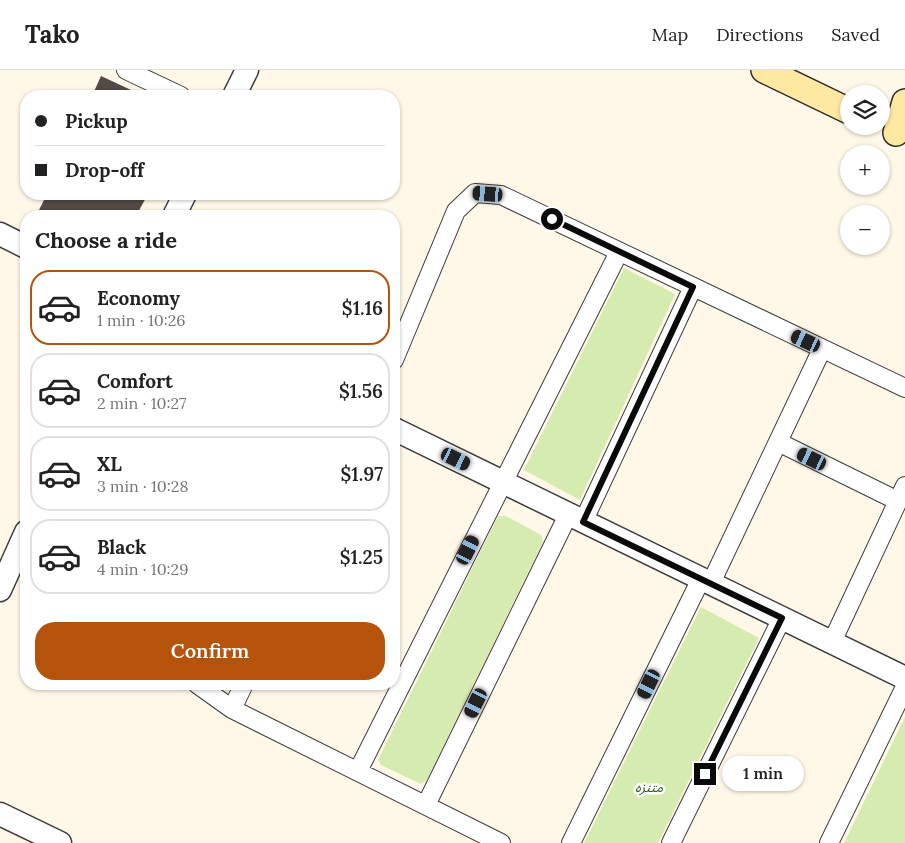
<!DOCTYPE html>
<meta charset="utf-8">
<style>
:root{--surface:#fff;--page:#f2f2f2;--text:#222;--muted:#767676;--line:#e0e0e0;--accent:#b45309}
body{margin:0;font-family:Lora,"Noto Sans Arabic",serif;background:var(--page);color:var(--text);height:100vh;display:flex;flex-direction:column;font-size:19px;white-space:nowrap}
*{box-sizing:border-box;margin:0}
p{font-size:16px;color:var(--muted)}
.icon{flex:none;width:28px;height:28px;fill:none;stroke:currentColor;stroke-width:2;stroke-linecap:round;stroke-linejoin:round}
.map{position:relative;flex:1;overflow:hidden}
.details{position:absolute;left:20px;top:140px;width:380px;height:480px;display:flex;flex-direction:column;background:var(--surface);border-radius:20px;box-shadow:0 1px 4px #0004}
.details>*{flex:none}
.hud{position:absolute;left:20px;top:20px;width:380px;height:110px;border-radius:20px;box-shadow:0 1px 4px #0004;display:grid;align-content:center;height:110px;padding:0 15px;background:var(--surface)}
.tools{position:absolute;left:840px;top:15px;display:grid;gap:10px}
.tools a{display:grid;place-items:center;width:50px;height:50px;border-radius:50%;background:var(--surface);box-shadow:0 1px 4px #0004;font-size:25px}
.end{position:absolute;width:22px;height:22px;margin:-11px;border:6px solid #0a0a0a;background:#fff;box-shadow:0 0 0 2px #fff}
.from{border-radius:50%}
.bubble{position:absolute;height:35px;border-radius:18px;background:var(--surface);box-shadow:0 1px 4px #0004;font-size:16px;font-weight:600;line-height:35px;text-align:center}
.car{position:absolute;width:15px;height:30px;margin:-15px -8px;border-radius:6px;box-shadow:0 0 4px 1px #0007;background:linear-gradient(#222 24%,#8ab4d8 0 40%,#222 0 76%,#8ab4d8 0 86%,#222 0)}
.hud b{display:flex;align-items:center;gap:18px;height:48px;font-size:19px}
.hud b+b{border-top:1px solid var(--line)}
.hud i{width:12px;height:12px;background:var(--text)}
ul{padding:0;list-style:none}
li{display:flex;align-items:center;gap:15px;height:75px;margin:0 10px 8px;padding:0 5px;border:2px solid var(--line);border-radius:20px}
li div{flex:1}
li b{display:block;font-size:19px}
li em{font-style:normal;font-weight:600}
li.active{border-color:var(--accent)}
li>.icon{width:45px;height:45px;stroke-width:1.5}
h2{padding:0 15px;font-size:22px;line-height:60px}
.primary-button{display:flex;gap:10px;margin-top:auto;padding:10px 15px}
.primary-button a{flex:1;height:58px;border-radius:20px;background:var(--accent);color:#fff;font-size:20px;font-weight:600;line-height:58px;text-align:center}
header{display:flex;align-items:center;gap:30px;box-sizing:border-box;height:70px;padding:0 25px;background:var(--surface);border-bottom:1px solid var(--line)}
header strong{font-size:24px}
nav{display:flex;gap:28px;margin-inline-start:auto;font-size:18px}
.map>svg:first-child{display:block}
</style>
<header>
<strong>Tako</strong>
<nav><a>Map</a><a>Directions</a><a>Saved</a></nav>
</header>
<div class="map">
<svg width="905" height="773" viewBox="0 0 905 773">
<rect width="100%" height="100%" fill="#fff7e7"/>
<path fill="#d6ebaf" d="M624,198L675,224L580,430L524,400Z
M498,446H506L541,465L543,472L427,710L421,714L381,695L378,690Z
M701,537L759,568L658,773H584Z
M905,647V773H844Z"/>
<path fill="#534946" d="M101,6L144,26H92Z
M47,124H148L136,146H36Z"/>
<g fill="none" stroke-linecap="round" stroke-linejoin="round">
<defs>
<path id="minor" d="M126,0L181,26
M394,290L456,141L475,123L501,125L905,318
M778,372L898,431
M583,452L693,217
M711,513L822,279
M832,572L905,416
M197,614L232,639L501,773
M232,639L244,614
M358,701L619,182
M426,735L568,445
M571,773L701,509
M671,773L782,548
M829,773L905,617"/>
<path id="tertiary" d="M234,26L247,0
M174,146L185,124
M0,164L26,177
M394,359L905,608
M0,520L26,462
M0,744L60,773"/>
<path id="secondary" d="M764,0L849,41
M896,63L905,32"/>
</defs>
<use href="#minor" stroke="#3d3d3d" stroke-width="20"/>
<use href="#tertiary" stroke="#3d3d3d" stroke-width="25"/>
<use href="#secondary" stroke="#2c2c2c" stroke-width="28"/>
<use href="#minor" stroke="#fff" stroke-width="18"/>
<use href="#tertiary" stroke="#fff" stroke-width="22"/>
<use href="#secondary" stroke="#ffe8a2" stroke-width="25"/>
</g>
<g fill="none" stroke-linecap="round" stroke-linejoin="round">
<path stroke="#0a0a0a" stroke-width="6" d="M552,149L693,217L583,452L782,548L705,704"/>
</g>
<g text-anchor="middle" dominant-baseline="central" stroke-width="5" stroke-linejoin="round" paint-order="stroke">
<g font-size="14" font-style="italic" fill="#326418" stroke="#fff">
<text x="649" y="717">متنزه</text>
</g>
</g>
</svg>
<div class="tools">
<a><svg class="icon" aria-label="layers" viewBox="0 0 24 24"><path d="M12 4l9 5-9 5-9-5zM3 14l9 5 9-5"/></svg></a>
<a>+</a>
<a>−</a>
</div>
<i class="end from" style="left:552px;top:149px"></i>
<i class="end" style="left:705px;top:704px"></i>
<div class="bubble" style="left:722px;top:686px;width:82px">1 min</div>
<i class="car" style="left:488px;top:124px;rotate:274deg"></i>
<i class="car" style="left:806px;top:271px;rotate:295deg"></i>
<i class="car" style="left:456px;top:389px;rotate:116deg"></i>
<i class="car" style="left:812px;top:389px;rotate:296deg"></i>
<i class="car" style="left:468px;top:480px;rotate:27deg"></i>
<i class="car" style="left:649px;top:614px;rotate:206deg"></i>
<i class="car" style="left:476px;top:633px;rotate:206deg"></i>
<div class="hud">
<b><i class="from"></i>Pickup</b>
<b><i></i>Drop-off</b>
</div>
<section class="details">
<h2>Choose a ride</h2>
<ul>
<li class="active"><svg class="icon" aria-label="car" viewBox="0 0 24 24"><path d="M5 17H2v-5l4-1 3-4h7l3 4 3 1v5h-3M9 17h6M6 11h13"/><circle cx="7" cy="17" r="2"/><circle cx="17" cy="17" r="2"/></svg><div><b>Economy</b><p>1 min · 10:26</p></div><em>$1.16</em></li>
<li><svg class="icon" aria-label="car" viewBox="0 0 24 24"><path d="M5 17H2v-5l4-1 3-4h7l3 4 3 1v5h-3M9 17h6M6 11h13"/><circle cx="7" cy="17" r="2"/><circle cx="17" cy="17" r="2"/></svg><div><b>Comfort</b><p>2 min · 10:27</p></div><em>$1.56</em></li>
<li><svg class="icon" aria-label="car" viewBox="0 0 24 24"><path d="M5 17H2v-5l4-1 3-4h7l3 4 3 1v5h-3M9 17h6M6 11h13"/><circle cx="7" cy="17" r="2"/><circle cx="17" cy="17" r="2"/></svg><div><b>XL</b><p>3 min · 10:28</p></div><em>$1.97</em></li>
<li><svg class="icon" aria-label="car" viewBox="0 0 24 24"><path d="M5 17H2v-5l4-1 3-4h7l3 4 3 1v5h-3M9 17h6M6 11h13"/><circle cx="7" cy="17" r="2"/><circle cx="17" cy="17" r="2"/></svg><div><b>Black</b><p>4 min · 10:29</p></div><em>$1.25</em></li>
</ul>
<div class="primary-button"><a>Confirm</a></div>
</section>
</div>
